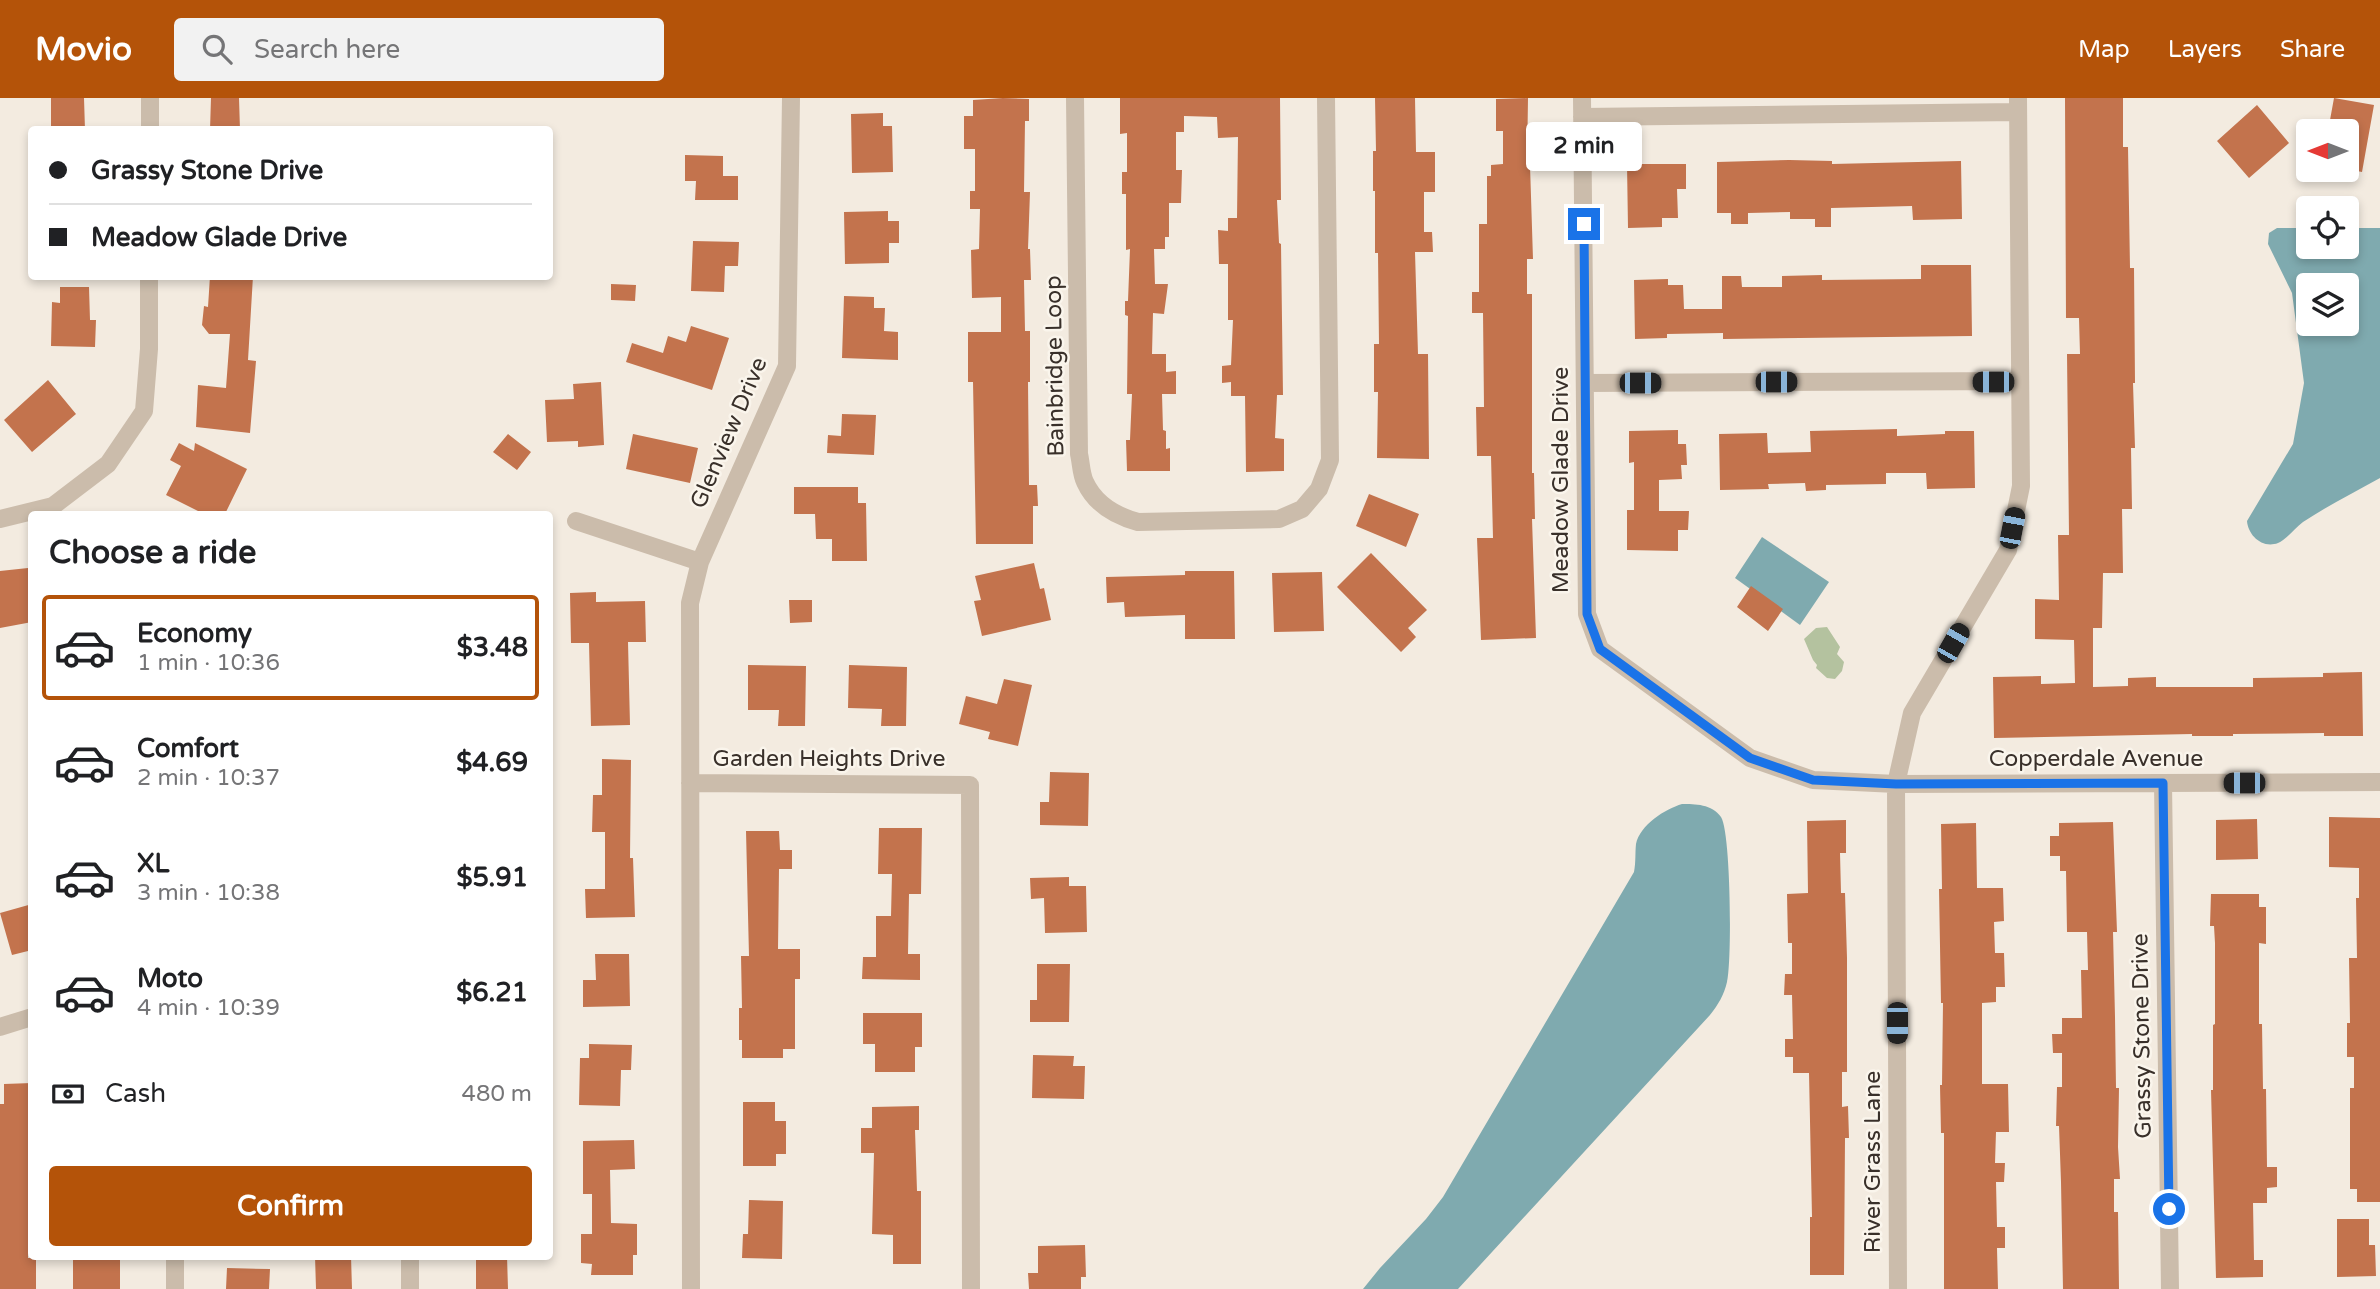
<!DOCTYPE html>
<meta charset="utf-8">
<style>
:root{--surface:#fff;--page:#f2f2f2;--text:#202124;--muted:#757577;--line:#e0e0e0;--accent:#b45309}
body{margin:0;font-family:"Varela Round",sans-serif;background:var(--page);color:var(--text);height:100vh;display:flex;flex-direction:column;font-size:26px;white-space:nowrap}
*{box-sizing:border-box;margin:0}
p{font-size:23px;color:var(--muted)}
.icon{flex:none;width:38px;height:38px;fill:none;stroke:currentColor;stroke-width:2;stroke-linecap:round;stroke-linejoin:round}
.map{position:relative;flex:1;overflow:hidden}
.drawer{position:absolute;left:28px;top:413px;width:525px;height:749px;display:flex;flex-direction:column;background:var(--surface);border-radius:7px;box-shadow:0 4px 10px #0003}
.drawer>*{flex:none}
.hud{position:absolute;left:28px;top:28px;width:525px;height:154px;border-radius:7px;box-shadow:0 4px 10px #0003;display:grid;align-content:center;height:154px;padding:0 21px;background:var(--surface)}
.needle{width:46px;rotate:270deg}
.tools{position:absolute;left:2296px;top:21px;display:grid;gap:14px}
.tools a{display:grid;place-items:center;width:63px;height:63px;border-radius:7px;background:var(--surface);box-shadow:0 4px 10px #0003;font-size:35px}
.end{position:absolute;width:32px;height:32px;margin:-16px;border:9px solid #1a73e8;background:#fff;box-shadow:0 0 0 4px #fff}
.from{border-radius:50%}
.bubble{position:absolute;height:49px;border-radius:7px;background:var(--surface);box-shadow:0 4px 10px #0003;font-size:23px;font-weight:700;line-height:49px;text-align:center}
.car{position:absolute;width:21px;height:42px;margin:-21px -10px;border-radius:9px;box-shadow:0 0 5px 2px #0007;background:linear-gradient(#222 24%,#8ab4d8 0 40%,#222 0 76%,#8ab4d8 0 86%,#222 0)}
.hud b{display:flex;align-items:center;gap:24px;height:66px;font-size:26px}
.hud b+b{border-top:2px solid var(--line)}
.hud i{width:18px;height:18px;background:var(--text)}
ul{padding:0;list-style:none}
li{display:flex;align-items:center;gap:21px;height:105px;margin:0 14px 10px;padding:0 7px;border:4px solid transparent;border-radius:7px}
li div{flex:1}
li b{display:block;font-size:26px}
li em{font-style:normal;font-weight:700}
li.on{border-color:var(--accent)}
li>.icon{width:63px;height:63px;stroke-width:1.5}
h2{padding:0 21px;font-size:32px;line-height:84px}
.pay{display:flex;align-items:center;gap:18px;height:77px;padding:0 21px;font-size:26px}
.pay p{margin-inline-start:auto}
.action{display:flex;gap:14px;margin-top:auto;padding:14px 21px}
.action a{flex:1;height:80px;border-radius:7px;background:var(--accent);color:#fff;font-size:28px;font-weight:700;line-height:80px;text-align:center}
header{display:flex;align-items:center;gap:42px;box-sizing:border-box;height:98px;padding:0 35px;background:var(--accent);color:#fff}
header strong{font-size:33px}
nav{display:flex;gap:38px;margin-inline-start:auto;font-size:24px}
.search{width:490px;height:63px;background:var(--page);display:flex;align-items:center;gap:18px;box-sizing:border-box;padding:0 24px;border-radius:7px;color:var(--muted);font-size:26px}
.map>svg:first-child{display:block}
</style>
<header>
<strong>Movio</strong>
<div class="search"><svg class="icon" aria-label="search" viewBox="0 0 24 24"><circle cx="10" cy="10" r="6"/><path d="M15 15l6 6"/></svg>Search here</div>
<nav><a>Map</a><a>Layers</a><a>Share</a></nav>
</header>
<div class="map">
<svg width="2380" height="1191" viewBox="0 0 2380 1191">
<rect width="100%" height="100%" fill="#f3ebe0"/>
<path fill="#b4c29f" d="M1827,529L1840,549L1837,556L1844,564L1842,573L1835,581L1827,580L1816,570L1817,567L1813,562L1804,541L1816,530Z"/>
<path fill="#7faaaf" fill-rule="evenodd" d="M2277,130H2308V149H2347V130H2380V380C2355,394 2327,408 2303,424C2295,430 2287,441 2278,445C2262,451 2248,437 2247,423L2293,346L2304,285L2292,195L2268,146L2269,135ZM2308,187H2347V226H2308Z
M1762,439L1829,484L1800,527L1735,480Z
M1682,706C1695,706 1712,706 1721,719C1731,734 1732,864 1727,884C1724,897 1718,907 1710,917L1458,1191H1363L1380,1170L1426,1121L1443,1099L1634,774C1636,764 1635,755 1636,746C1640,727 1665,711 1682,706Z"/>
<path fill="#c3734d" d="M51,0H84L85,32H51Z
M211,0H239L240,32H210Z
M1003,0L1029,1V23H1025L1024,94H1030L1028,151H1030L1031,182H1024L1025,233H1030V284H1028L1029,387H1037L1038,408H1033V446H976L973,284H968V234H1001V199L972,200L971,152L979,151L980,111H970V93H975V51H964V18H973V2Z
M1120,0H1280L1281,102H1277L1279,145L1281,146L1283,297H1277L1275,340L1284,341V373L1246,374L1245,298H1231V284L1222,285V268L1231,267L1233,222H1228V166H1219L1218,132L1228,133V120H1237L1238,39L1218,40L1217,19L1184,18V34H1176V72H1182L1181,105H1169V139H1165V151H1154L1155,186H1168L1164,216L1153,215L1152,256H1166V274L1176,273V296H1162L1163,332L1166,333V351L1170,350V373H1127L1126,342H1130L1132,296H1127L1128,218L1125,217V203H1128L1130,151L1126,152V96H1122V74H1127V35L1120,36Z
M1375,0H1415L1416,54H1435V94H1424V134H1432L1433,154H1415L1418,256H1428L1429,361L1377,360L1378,294H1374V246H1379L1378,155H1375V93H1373V53H1376Z
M1528,0L1527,67H1530L1533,161H1527V196H1532V375H1534L1535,421H1532L1536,540L1481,542L1477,440H1493L1491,358H1477L1476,309H1484L1483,215H1472V194H1479V126H1487V78H1491V67L1503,66V33H1496V1Z
M2065,0H2123V49H2128L2130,170H2134L2135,285H2133L2135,350H2131L2132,411H2122L2123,475H2103L2102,530H2093V589L2128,588V580L2156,579V589H2253V580L2323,579V575L2362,574L2363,638H2324V635L2233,636V638H2192V636L1994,640L1993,579L2041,578V586L2075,585L2074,542L2035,541V501L2059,502L2058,437H2069L2067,256H2080L2079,220H2066Z
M2334,0L2374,7L2362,74L2347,71V33H2328Z
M2257,7L2289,45L2249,80L2217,43Z
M883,15V28H892L893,74L852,75L851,16Z
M685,57L723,58V78H738V102H695L696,83H685Z
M1789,62L1832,63V66L1961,63L1962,121L1913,122L1912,108L1831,110V129H1815V121H1790V114L1748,115V126H1731V115H1717V64Z
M1627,66H1686V91H1677L1678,120H1662V129L1628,130Z
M888,113V123H899V145H889V165L845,166L844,114Z
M693,143L739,144L738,168H725L724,194L691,193Z
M1921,167H1971L1972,238L1723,241V235L1667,236V240L1635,241L1634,182L1668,181V187H1683L1684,211H1722V178H1741L1742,189H1782V178L1822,177V182L1921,181Z
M210,178H253L248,262L256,263L250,335L196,329L198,287L226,290L230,236H209L202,227L204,208L208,209Z
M611,186L636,187L635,203L611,202Z
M60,189H89L90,222H96L95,249L51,248L52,204L60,205Z
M844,198L874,199V210H885L884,233L898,234V262L842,260Z
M691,228L729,240L712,292L626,264L632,245L663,255L668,238L686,244Z
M48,282L76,316L32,354L4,322Z
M601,284L604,347L578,349V343L547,344L545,302L574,301L573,286Z
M842,316L876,317L874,357L827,355L828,337L841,338Z
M1897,331V338L1945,336V333H1974L1975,390L1927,391L1926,375H1886V386L1826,387V392L1806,393L1805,385L1768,386L1769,391L1720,392L1719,336L1767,335L1768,355L1811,354L1810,333Z
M1678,332V346H1686L1687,367H1681L1682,381L1659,382V413H1689L1688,432H1678V453L1627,452V412H1634V364L1629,365V333Z
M508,336L531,354L517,372L493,354Z
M633,336L698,350L690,385L626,371Z
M179,345L194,353L195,345L247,371L225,416H204L166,397L181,368L170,362Z
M794,389H858V405H866L867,463H832V441H816L815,416H794Z
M1369,396L1419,416L1406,449L1356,428Z
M1371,455L1427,512L1408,530L1416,539L1401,554L1337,489Z
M1034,465L1040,491L1044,490L1051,522L982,538L974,503L981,502L975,478Z
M28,470L32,490V524L0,530V473Z
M1185,473H1234L1235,541H1185V517L1125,519L1124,504L1107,505L1106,479L1185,477Z
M1322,474L1324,533L1274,534L1272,475Z
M1751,488L1783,511L1768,533L1737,509Z
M596,494V504L645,503L646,544H628L630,627L591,628L589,545H571L570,495Z
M789,502H812V524L790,525Z
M748,567L806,568L805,628H778L779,612H748Z
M849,567L907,569L906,628H881L882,611L848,610Z
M1004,581L1032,587L1018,648L988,641L990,634L959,626L966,598L997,606Z
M602,661L631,662L630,760H633L635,819L586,820L585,791H605V734H592L593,697H602Z
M1050,674L1089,675L1088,728L1040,727V704H1049Z
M2329,719L2380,720V1104H2357V1091H2350V990H2354V959H2347V925H2350L2349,860H2357L2356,800H2359V770L2329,769Z
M2257,721L2258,761L2216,762V722Z
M1846,722V755H1840L1841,795H1845L1847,860V974H1842V1009L1848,1008L1849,1040H1845L1844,1177H1810V1119H1812L1809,975H1793V959H1785V941H1793L1792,897H1784L1785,876H1792V845H1788L1787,796L1808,795L1807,723Z
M2113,724L2117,834H2113L2115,919L2116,990H2119L2118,1049L2120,1081H2114V1114H2118L2119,1191H2063L2061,1084L2059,1028H2056L2057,989H2062V955H2053L2052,936H2062V920H2082L2081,872H2088L2087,834H2067L2066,773H2060V758H2050V738H2059V725Z
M1976,725L1977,790H2003L2004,823L1994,824L1995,855H2004L2005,889H1996V904L1982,905V986H2008L2009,1034H1996L1995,1065H2005L2004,1084H1996L1997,1129H2005V1150H1997L1998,1191H1944V1035H1941L1940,987H1942L1943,905H1941L1939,791H1942L1941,726Z
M879,730H922L921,796H909L908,856H920V882L862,881L863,859H876V818H891L892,776H878Z
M746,733H779L780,752H792V771H779L778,851H800V881H795V951H783V960H742V942H739V910H742L741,858H749Z
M1069,779V788H1086L1087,834L1045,835L1044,800L1031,801L1030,780Z
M2211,796H2259V809H2266V846L2259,845V926H2262L2263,991H2266L2267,1069H2277V1089L2267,1090V1105H2253L2254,1162H2263V1179L2216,1180L2211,992H2213V927L2215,926V845L2214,828H2210Z
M32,806V852L12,857L0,815Z
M595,856H629L630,908L583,909V882H596Z
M1037,866H1070L1069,924H1030V902H1037Z
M863,915H922V949H915V974H875V946H863Z
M589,946L632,947L631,972H621L620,1008L579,1007L580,960H589Z
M1033,957L1074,958L1073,968H1085L1084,1001L1032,1000Z
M32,985V1111H28V1160H36V1191H0V1006H4V986Z
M743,1004H775V1023H786V1056H776V1068H743Z
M919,1008V1032H915L917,1093H921V1166H893V1137L872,1136L874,1055H861V1030H872V1009Z
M634,1042L635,1071L610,1072L611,1125L637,1126V1157H633V1177H591L592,1166L581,1165V1136H592V1096H583V1043Z
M749,1102L783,1103L782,1161L742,1160L743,1136H748Z
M2337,1121H2369V1147H2375L2376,1178L2337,1179Z
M1085,1147L1086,1179H1081V1191H1029L1028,1175H1038V1148Z
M73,1158H120V1191H73Z
M315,1158H351L352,1191H316Z
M476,1158H507L508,1191H476Z
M227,1170L270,1171L269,1191H226Z"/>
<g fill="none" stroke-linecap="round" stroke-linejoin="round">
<path stroke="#cbbcab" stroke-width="18" d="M1075,0L1079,356C1081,364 1081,376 1085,384C1095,406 1116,418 1138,424L1279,421L1302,411L1319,391L1330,362L1326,0
M1582,0L1587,516L1600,551L1750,660L1813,682L1896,686L2380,684
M1582,19L2018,14
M150,32V0
M1585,285L2020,283
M0,421L53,408L108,366L144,313L149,251V178
M576,423L700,464
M690,685L970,687L971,1191
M2163,685L2170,1191
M0,929L32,919
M410,1158V1191
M175,1191V1158
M691,1191L690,505L700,464L787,268L791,0
M1898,1191L1896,686L1912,615L2008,452L2021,388L2018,0"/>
</g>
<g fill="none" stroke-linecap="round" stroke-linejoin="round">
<path stroke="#1a73e8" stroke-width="9" d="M1584,126L1587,516L1600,551L1750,660L1813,682L1896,686L2163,685L2169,1111"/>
</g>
<g text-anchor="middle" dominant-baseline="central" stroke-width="5" stroke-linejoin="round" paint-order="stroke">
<g font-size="23" fill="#39302a" stroke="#faf5ec">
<text transform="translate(1055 268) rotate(-91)">Bainbridge Loop</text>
<text transform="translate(729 335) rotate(-67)">Glenview Drive</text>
<text transform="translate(1561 382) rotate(-90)">Meadow Glade Drive</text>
<text x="829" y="661">Garden Heights Drive</text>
<text x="2096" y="661">Copperdale Avenue</text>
<text transform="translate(2142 938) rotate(-91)">Grassy Stone Drive</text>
<text transform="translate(1873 1064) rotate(-90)">River Grass Lane</text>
</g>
</g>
</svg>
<div class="tools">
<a><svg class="needle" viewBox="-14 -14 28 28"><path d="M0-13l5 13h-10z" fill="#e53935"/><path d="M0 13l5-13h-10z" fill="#757577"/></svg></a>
<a><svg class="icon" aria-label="locate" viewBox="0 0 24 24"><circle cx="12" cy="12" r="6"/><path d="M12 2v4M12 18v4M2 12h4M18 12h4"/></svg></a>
<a><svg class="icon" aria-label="layers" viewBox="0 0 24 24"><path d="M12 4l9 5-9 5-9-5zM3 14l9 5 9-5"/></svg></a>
</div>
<i class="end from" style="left:2169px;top:1111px"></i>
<i class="end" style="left:1584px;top:126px"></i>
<div class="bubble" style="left:1526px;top:24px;width:116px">2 min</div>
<i class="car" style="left:1776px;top:284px;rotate:90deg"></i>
<i class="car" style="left:1993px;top:284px;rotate:270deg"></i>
<i class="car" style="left:1640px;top:285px;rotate:90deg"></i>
<i class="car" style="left:2012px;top:430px;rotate:11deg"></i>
<i class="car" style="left:1953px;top:545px;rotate:30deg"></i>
<i class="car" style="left:2244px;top:685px;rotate:270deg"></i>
<i class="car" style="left:1897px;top:925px;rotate:180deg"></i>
<div class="hud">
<b><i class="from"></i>Grassy Stone Drive</b>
<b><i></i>Meadow Glade Drive</b>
</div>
<section class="drawer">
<h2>Choose a ride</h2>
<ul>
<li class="on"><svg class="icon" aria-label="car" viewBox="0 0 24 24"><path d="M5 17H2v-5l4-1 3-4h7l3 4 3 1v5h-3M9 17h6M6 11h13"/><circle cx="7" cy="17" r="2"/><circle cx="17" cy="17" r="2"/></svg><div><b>Economy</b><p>1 min · 10:36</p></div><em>$3.48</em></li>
<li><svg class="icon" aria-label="car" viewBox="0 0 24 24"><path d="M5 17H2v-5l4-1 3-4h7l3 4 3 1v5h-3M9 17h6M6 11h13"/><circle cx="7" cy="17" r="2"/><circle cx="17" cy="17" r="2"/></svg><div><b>Comfort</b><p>2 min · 10:37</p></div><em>$4.69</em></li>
<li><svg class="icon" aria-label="car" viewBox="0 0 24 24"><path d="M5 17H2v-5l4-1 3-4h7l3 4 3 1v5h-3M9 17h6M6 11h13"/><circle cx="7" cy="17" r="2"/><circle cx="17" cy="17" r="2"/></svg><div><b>XL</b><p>3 min · 10:38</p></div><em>$5.91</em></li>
<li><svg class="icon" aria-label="car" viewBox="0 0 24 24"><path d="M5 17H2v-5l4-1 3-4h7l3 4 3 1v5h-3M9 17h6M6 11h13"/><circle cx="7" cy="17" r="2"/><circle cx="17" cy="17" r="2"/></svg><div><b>Moto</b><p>4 min · 10:39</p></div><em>$6.21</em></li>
</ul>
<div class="pay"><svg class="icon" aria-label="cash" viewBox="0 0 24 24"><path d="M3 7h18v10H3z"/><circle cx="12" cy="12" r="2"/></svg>Cash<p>480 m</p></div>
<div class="action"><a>Confirm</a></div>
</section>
</div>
